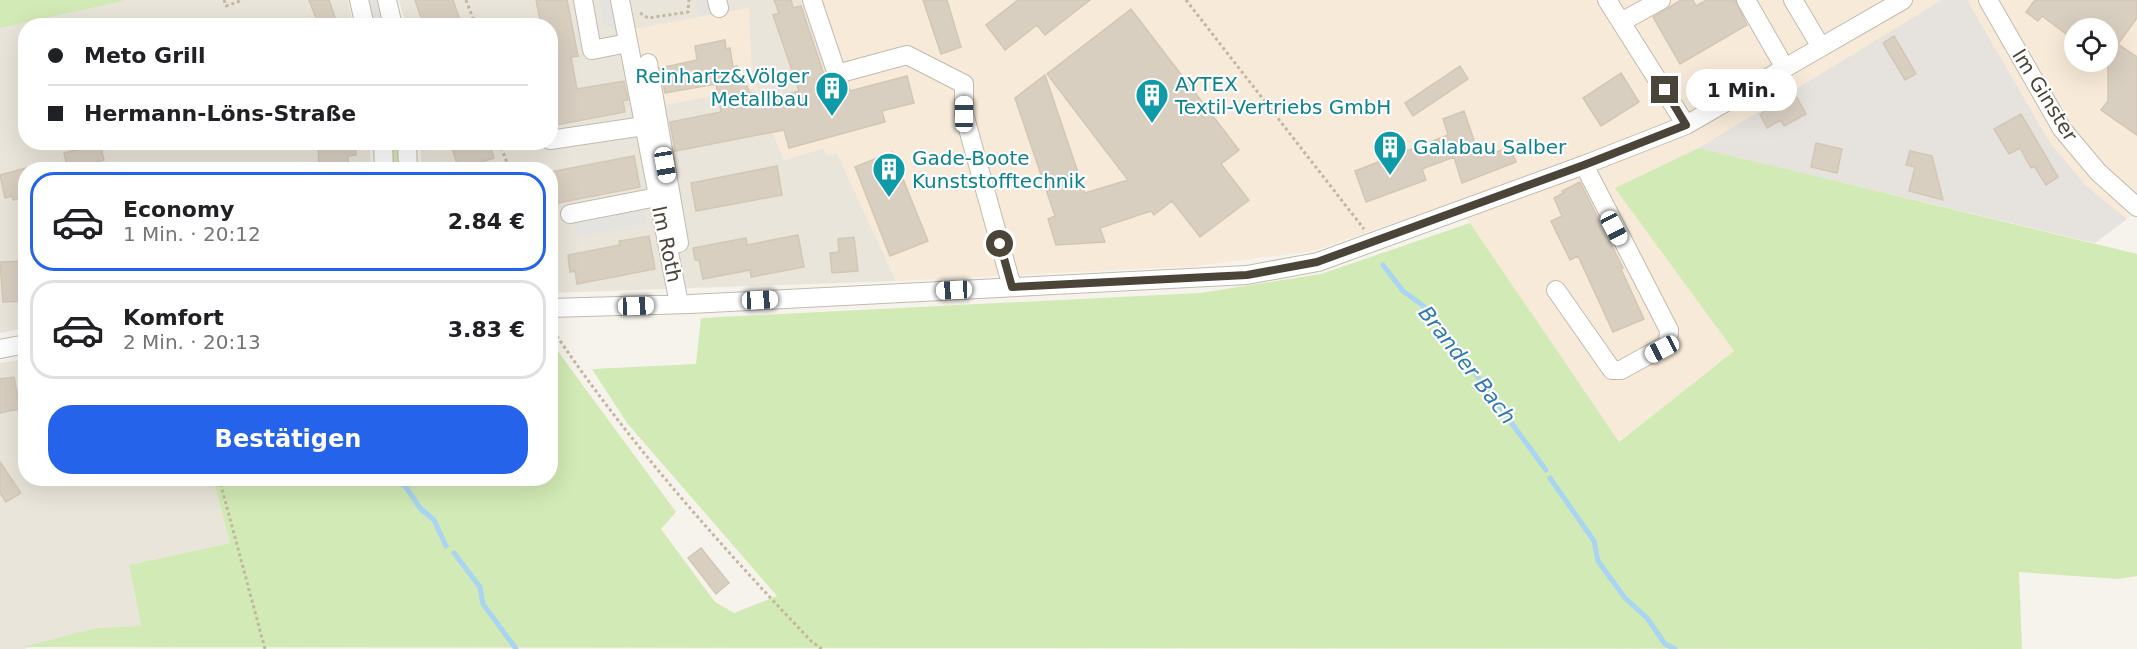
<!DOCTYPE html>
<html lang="de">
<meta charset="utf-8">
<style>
:root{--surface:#fff;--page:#f2f2f2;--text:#202124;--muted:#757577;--line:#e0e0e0;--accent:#2563eb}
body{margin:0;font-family:"DejaVu Sans",sans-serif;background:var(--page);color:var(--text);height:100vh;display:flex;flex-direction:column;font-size:22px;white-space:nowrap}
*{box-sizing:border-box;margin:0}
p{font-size:20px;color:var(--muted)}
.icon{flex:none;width:33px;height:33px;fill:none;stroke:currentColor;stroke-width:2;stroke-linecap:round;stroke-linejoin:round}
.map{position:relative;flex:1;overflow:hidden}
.drawer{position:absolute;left:18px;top:162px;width:540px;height:324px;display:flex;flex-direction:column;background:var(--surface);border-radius:24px;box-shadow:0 6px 24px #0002}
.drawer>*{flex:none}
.banner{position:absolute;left:18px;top:18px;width:540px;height:132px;border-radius:24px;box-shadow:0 6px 24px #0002;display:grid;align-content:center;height:132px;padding:0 30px;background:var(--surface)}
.controls{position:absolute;left:2064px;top:18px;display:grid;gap:12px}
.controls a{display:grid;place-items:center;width:54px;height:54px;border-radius:50%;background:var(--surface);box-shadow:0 6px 24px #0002;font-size:30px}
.end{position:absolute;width:27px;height:27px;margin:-14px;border:8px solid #4b4439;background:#fff;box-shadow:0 0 0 3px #fff}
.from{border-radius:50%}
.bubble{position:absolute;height:42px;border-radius:21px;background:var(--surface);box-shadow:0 6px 24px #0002;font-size:20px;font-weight:700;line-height:42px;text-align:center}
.car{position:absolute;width:18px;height:36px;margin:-18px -9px;border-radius:8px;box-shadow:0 0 4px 2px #0007;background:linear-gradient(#fff 24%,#345 0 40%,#fff 0 76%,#345 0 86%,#fff 0)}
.banner b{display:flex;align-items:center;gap:21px;height:57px;font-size:22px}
.banner b+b{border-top:2px solid var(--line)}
.banner i{width:15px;height:15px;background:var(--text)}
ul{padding:10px 0 0;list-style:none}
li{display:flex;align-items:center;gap:18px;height:99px;margin:0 12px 9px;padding:0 18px;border:3px solid var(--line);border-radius:24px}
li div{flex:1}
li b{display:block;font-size:22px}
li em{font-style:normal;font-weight:700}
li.on{border-color:var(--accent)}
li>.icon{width:54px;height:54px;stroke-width:1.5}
.cta{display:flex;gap:12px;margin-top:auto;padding:12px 30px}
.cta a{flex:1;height:69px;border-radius:24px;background:var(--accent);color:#fff;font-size:24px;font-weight:700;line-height:69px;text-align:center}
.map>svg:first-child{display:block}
</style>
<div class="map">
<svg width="2137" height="649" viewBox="0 0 2137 649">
<rect width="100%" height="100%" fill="#f6f3ec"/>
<path fill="#eae5da" d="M123,0H348L353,25L26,26V142L370,143V169L26,170L25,328L0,333V28Z
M399,0H823L849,76L762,101L752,77L748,8L647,108L755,88L784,160L824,148L837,153L896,281L551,293L550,170L422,169L420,143L550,142V26L406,25Z
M25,359L26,478L213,479L230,543L129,565L141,627L96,628L24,649H0V363Z"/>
<path fill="#f7ead8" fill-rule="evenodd" d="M823,0H2137V210L2095,243L1699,148L1616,188L1734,351L1618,442L1470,223L1454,202L1313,251L1195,266L896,281L837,153L827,156L823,148L784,160L755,88L647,108L633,29L749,8L752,77L762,101L849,76ZM2074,28H2108V62H2074Z"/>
<path fill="#e6e2dd" d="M1942,0H1967L2050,143L2086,186L2127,219L2095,243L1699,148Z"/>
<path fill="#d2eab5" d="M0,0H123V1L0,28Z
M391,143H400L401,169H393Z
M1699,148L2137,254V576L2118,579L2019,572L2022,649L23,647L96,628L141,626L129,565L230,543L213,479L550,478L551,342L676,512L661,529L715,602L734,613L777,596L627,423L592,369L696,364L701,318L1200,293L1321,274L1470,223L1619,442L1734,351L1615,188Z"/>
<path fill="#e5e3e0" d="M366,0H379L384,25H371Z
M599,0H611L616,25L604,27Z
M696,0H710L712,13L699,15Z
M644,209L647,224L577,237L574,222Z"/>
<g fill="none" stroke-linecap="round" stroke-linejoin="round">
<path stroke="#a9d4f2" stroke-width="5" d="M1383,265L1403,291L1429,310L1546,470
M392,478L405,486L420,508L434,520L446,546
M1550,478L1594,541L1598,561L1625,598L1647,618L1665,644L1675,649
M454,553L480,587L483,604L516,649"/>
</g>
<path fill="#d8cfc1" stroke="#d3c7b4" stroke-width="1.5" d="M309,0H329L338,26H319Z
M415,0H453L462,26H424Z
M536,0H567L578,56L571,57L577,89L624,81L628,100L623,101L625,112L550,126V23L541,25Z
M774,0H791L793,8L801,6L827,84L848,83L850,91L907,76L914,103L882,111L885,122L789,148L784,130L675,151L670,122L721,112L716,84L665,93L660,68L697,60L695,46L725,40L726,49L730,48L733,67L737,66L740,79H744L754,103L799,91L773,15L779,13Z
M923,0H947L961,47L941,54Z
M1018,0H1090L1045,35L1037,25L1005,50L986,25Z
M1681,0H1693L1696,6L1707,0H1735L1747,25L1680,64L1653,17Z
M2035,0H2137V18L2118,44L2137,57V135L2101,110L2108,101V28H2074V40L2042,16L2038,21L2026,12Z
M1131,9L1239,150L1221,164L1249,200L1200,237L1172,201L1154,215L1151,211L1100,228L1105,242L1056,245L1048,219L1055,216L1015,98L1045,75L1085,193L1128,180L1047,74Z
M1894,36L1916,74L1905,80L1883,43Z
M1460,66L1468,79L1413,116L1405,103Z
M1621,73L1639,102L1601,126L1583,98Z
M1795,94L1806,114L1784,126L1781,120L1767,128L1760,114Z
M1464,111L1480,158L1510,147L1516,162L1462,183L1454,157L1422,169L1426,180L1366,202L1355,171L1448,135L1443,119Z
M2021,114L2058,177L2046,185L2034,166L2031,168L2020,148L2009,154L1994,129Z
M318,142H355L356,155L348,156V170H319Z
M450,142H489L494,158L472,165L474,170H459Z
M1816,143L1842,149L1837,173L1811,167Z
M100,144L104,160L68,169L64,153Z
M1910,151L1932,156L1943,200L1909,191L1915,167L1906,165Z
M892,152L928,241L890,256L855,167Z
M634,156L640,187L552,204L550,172Z
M777,166L782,195L696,211L691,183Z
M26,168V197L13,200L12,196L5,198L0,175Z
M1580,182L1623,268L1621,269L1644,319L1613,332L1578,256L1570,260L1551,221L1562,216L1554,198L1563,193L1562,191Z
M798,235L804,267L751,277L750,270L703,279L699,260H695L693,248L746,238L747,245Z
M649,236L655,269L577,284L575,271L570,272L568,255L620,245L619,241Z
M854,237L858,271L832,273L830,253L839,252L838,239Z
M26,261L24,301L3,302L0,262Z
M14,377L20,409L0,413V379Z
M0,462L21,493L6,502L0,493Z
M701,548L729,583L716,594L688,558Z"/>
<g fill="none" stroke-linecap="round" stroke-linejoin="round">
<defs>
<path id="minor" d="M359,0L365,26
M387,0L393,26
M583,0L592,50L628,43
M620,0L679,304
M717,0L719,8
M812,0L837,74L907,55L964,84V114L1012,287
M1607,0L1686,125
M1746,0L1785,68
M1793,0L1821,47
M1988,0L2062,129L2098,172L2137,207
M1621,22L1661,0
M648,63L679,243
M550,140L644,126
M383,142L384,170
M407,142L408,170
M570,214L657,197
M1556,290L1612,370H1621L1668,344L1669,330L1584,165
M550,308L690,304L1247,275L1318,262L1584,165L1686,125L1903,0
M0,349L26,344"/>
</defs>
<use href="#minor" stroke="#c2bbae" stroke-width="20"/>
<path stroke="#c4b79f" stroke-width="3" stroke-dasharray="3 3" stroke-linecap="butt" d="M224,0L226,6L243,0
M466,0L476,26
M1186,0L1364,229
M640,13L648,18L688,12L689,0
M499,142L510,170
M550,326C627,441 717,542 812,642L822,649
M219,478L265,649"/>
<use href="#minor" stroke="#fff" stroke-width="18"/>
</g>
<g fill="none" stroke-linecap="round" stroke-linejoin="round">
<path stroke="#4b4439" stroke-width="8" d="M1000,244L1012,287L1247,275L1317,262L1584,165L1686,125L1665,90"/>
</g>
<defs>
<symbol id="building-pin" viewBox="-11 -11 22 30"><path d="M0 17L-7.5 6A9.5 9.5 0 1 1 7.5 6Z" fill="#0f9aa8" stroke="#fff"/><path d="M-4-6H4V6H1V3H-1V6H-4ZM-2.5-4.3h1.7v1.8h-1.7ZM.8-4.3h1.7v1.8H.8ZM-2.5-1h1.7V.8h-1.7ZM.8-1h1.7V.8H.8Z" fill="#fff"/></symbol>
</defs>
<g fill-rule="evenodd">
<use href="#building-pin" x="813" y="69" width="38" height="52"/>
<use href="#building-pin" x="1133" y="76" width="38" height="52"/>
<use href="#building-pin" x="1371" y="128" width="38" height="52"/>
<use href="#building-pin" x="870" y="150" width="38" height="52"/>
</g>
<g text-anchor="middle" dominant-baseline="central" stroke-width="4.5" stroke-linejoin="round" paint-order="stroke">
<g font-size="20" fill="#0d838f" stroke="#fff" text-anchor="start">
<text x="809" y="76" text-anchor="end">Reinhartz&amp;Völger<tspan x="809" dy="23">Metallbau</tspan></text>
<text x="1175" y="84">AYTEX<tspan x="1175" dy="23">Textil-Vertriebs GmbH</tspan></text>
<text x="1413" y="147">Galabau Salber</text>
<text x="912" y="158">Gade-Boote<tspan x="912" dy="23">Kunststofftechnik</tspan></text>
</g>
<g font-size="20" fill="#4b4439" stroke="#fff">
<text transform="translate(2045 95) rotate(58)">Im Ginster</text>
<text transform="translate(667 244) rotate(78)">Im Roth</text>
</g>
<g font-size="21" font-style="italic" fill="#2e7ab2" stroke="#fff">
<text transform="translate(1467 365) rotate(52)">Brander Bach</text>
</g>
</g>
</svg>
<div class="controls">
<a><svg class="icon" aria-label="locate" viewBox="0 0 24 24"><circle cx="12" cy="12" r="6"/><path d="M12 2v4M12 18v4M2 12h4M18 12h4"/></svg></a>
</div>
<i class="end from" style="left:1000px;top:244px"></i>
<i class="end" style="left:1665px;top:90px"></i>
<div class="bubble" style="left:1686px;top:69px;width:111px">1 Min.</div>
<i class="car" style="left:964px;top:114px;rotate:0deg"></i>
<i class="car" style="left:665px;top:165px;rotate:170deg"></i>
<i class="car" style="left:1614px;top:228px;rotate:152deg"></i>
<i class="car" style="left:954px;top:290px;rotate:267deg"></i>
<i class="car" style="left:760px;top:300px;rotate:87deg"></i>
<i class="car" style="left:636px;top:306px;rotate:88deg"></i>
<i class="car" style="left:1662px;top:349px;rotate:242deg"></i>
<div class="banner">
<b><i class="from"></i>Meto Grill</b>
<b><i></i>Hermann-Löns-Straße</b>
</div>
<section class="drawer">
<ul>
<li class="on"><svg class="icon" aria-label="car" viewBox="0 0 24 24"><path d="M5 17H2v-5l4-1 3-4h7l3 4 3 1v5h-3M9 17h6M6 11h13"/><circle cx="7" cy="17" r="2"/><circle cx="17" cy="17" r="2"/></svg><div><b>Economy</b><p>1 Min. · 20:12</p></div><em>2.84 €</em></li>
<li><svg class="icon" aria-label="car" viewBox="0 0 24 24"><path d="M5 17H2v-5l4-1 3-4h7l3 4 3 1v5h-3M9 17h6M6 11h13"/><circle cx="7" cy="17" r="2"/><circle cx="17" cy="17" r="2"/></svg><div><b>Komfort</b><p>2 Min. · 20:13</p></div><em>3.83 €</em></li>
</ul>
<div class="cta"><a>Bestätigen</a></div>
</section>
</div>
